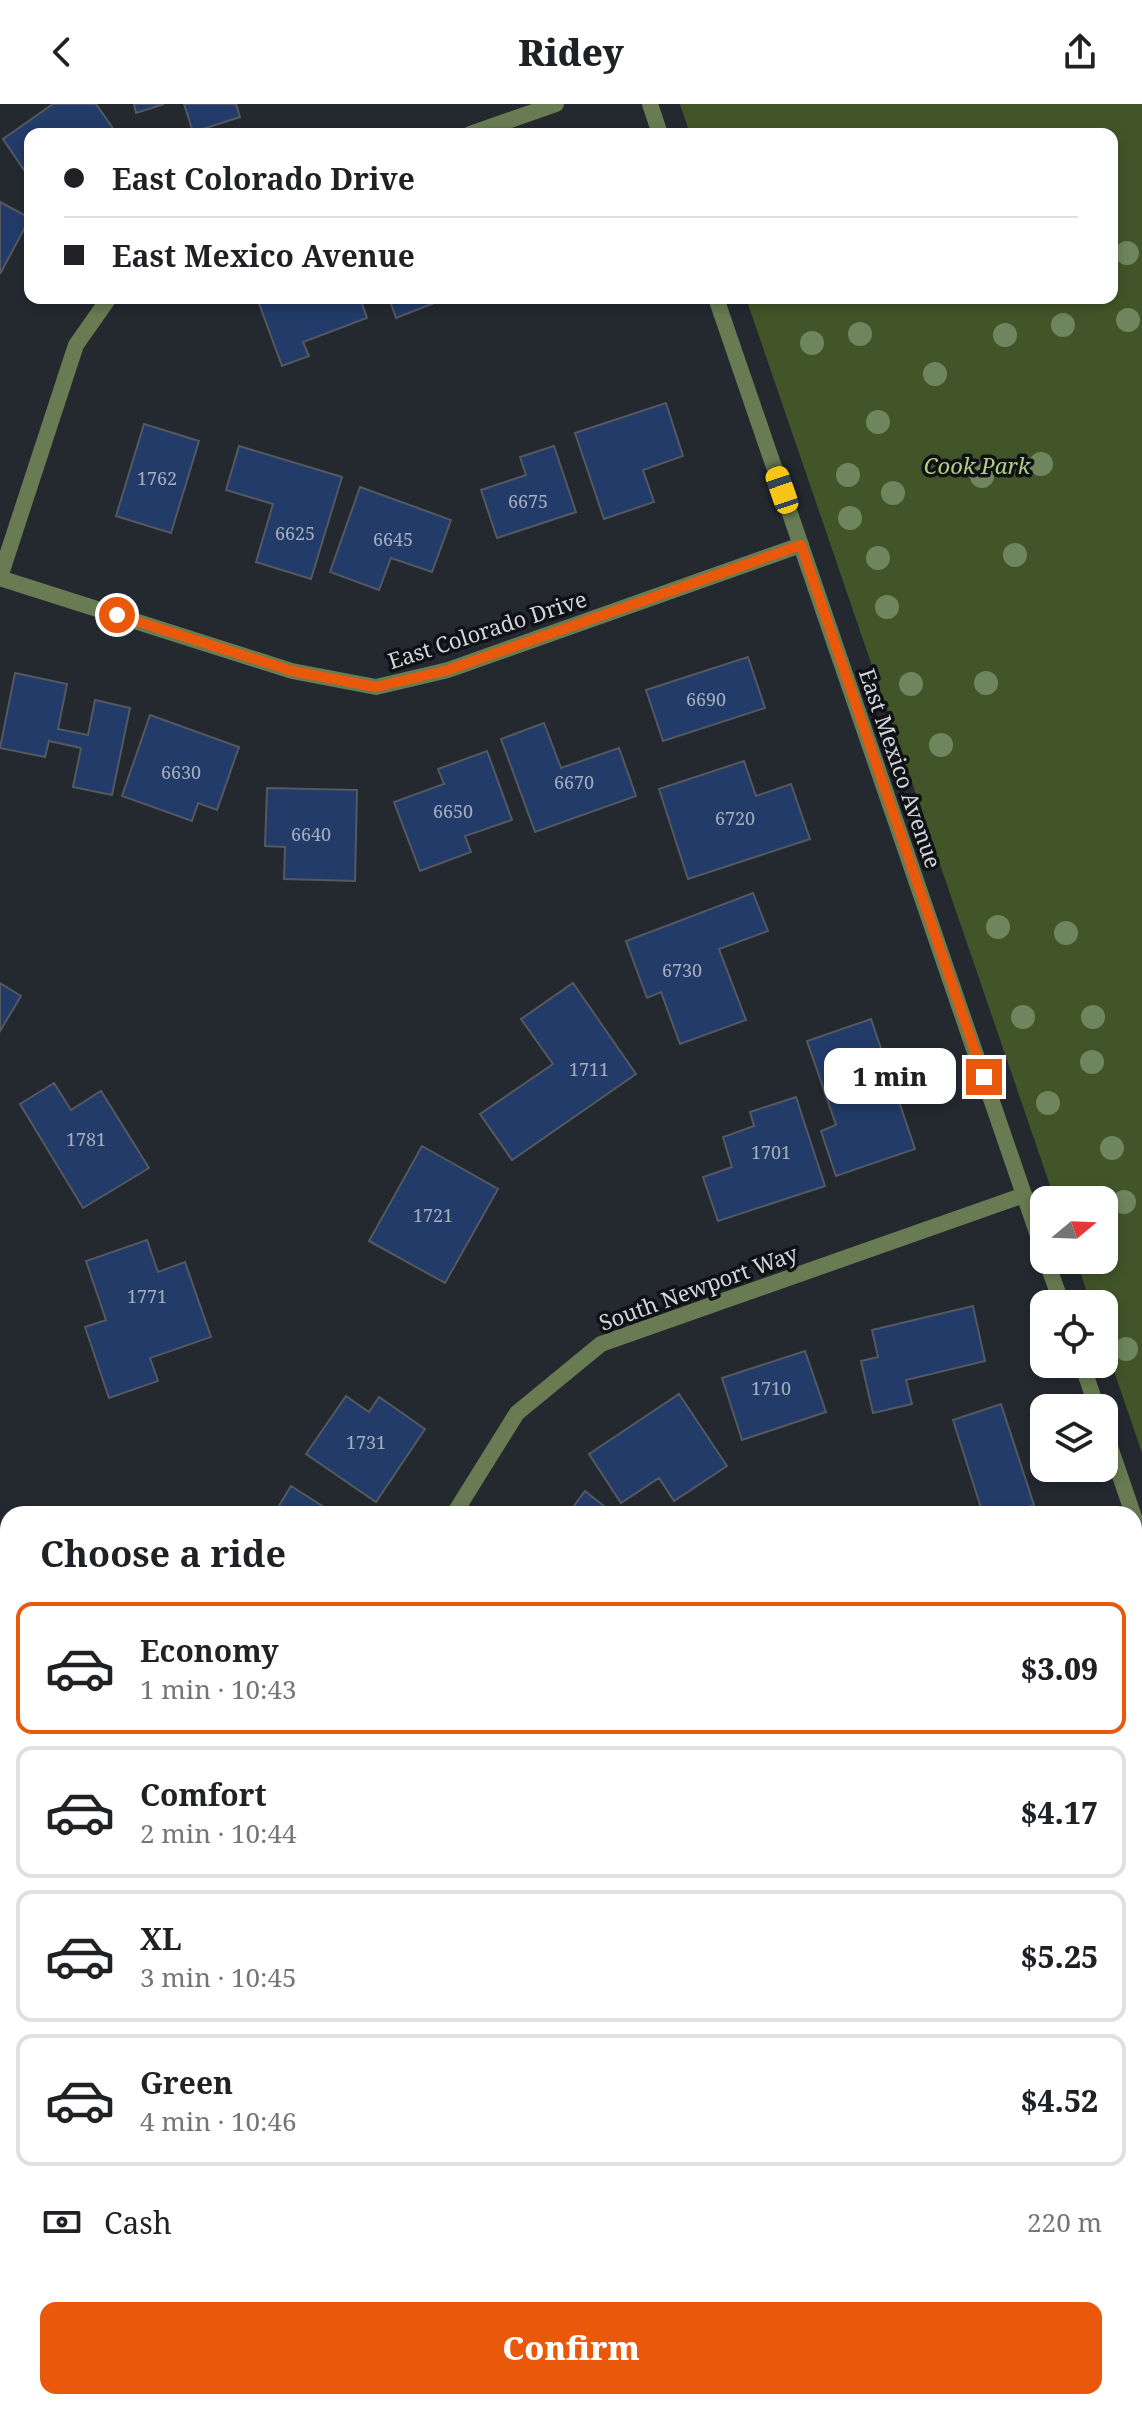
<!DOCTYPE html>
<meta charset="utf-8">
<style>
:root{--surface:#fff;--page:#f2f2f2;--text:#202124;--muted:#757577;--line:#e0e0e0;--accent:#ea580c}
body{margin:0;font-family:"Noto Serif",serif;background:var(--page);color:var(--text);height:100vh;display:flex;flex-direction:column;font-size:30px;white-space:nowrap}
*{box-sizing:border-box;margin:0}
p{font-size:26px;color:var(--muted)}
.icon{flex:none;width:44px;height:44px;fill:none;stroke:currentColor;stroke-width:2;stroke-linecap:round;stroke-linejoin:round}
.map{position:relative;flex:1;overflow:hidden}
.panel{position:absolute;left:0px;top:1402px;width:1142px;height:904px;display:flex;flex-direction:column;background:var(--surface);border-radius:24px 24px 0 0;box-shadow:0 4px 12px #0003}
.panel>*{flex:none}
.hud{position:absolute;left:24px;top:24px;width:1094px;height:176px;border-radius:16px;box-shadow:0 4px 12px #0003;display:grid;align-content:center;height:176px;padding:0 40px;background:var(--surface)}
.needle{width:52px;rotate:71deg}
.controls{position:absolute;left:1030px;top:1082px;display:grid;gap:16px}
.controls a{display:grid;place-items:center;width:88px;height:88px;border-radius:16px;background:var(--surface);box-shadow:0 4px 12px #0003;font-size:40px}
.end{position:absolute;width:36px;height:36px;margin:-18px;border:10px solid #ea580c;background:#fff;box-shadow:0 0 0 4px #fff}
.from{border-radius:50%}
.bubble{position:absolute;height:56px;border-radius:16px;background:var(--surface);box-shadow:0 4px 12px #0003;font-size:26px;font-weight:800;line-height:56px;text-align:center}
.car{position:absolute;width:24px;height:48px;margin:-24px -12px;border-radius:10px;box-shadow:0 0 6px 2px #0007;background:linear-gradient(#f5c518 24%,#345 0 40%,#f5c518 0 76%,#345 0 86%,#f5c518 0)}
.hud b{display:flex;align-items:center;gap:28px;height:76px;font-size:30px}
.hud b+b{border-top:2px solid var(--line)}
.hud i{width:20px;height:20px;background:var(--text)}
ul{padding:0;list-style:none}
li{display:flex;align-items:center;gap:24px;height:132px;margin:0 16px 12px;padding:0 24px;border:4px solid var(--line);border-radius:16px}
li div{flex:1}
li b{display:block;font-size:30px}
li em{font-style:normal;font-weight:800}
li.active{border-color:var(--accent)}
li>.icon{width:72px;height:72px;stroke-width:1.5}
h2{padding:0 40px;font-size:36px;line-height:96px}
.pay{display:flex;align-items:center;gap:20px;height:88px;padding:0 40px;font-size:30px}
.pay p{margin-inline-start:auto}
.cta{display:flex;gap:16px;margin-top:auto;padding:16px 40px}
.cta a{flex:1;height:92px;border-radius:16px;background:var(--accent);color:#fff;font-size:32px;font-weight:800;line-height:92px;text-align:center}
header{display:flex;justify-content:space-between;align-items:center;height:104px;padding:0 40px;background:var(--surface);font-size:36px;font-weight:800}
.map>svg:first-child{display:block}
</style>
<header><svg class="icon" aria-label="back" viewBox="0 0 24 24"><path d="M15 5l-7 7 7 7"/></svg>Ridey<svg class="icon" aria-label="share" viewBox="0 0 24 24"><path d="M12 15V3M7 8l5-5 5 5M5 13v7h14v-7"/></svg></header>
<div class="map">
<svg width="1142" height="2306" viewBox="0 0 1142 2306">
<rect width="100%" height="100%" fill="#242930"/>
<path fill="#425528" d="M680,0H1142V1349L1104,1238V1200H1091L1076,1156H1104V1096H1055L746,194H1112V30H690Z"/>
<path fill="#233b68" stroke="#535861" stroke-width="2" d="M53,0H96L117,30H30V75L3,35Z
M134,0H164L136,9Z
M184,0H236L240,13L193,28Z
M0,98L30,114L0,170Z
M257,194H360L367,214L303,238L309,252L282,262Z
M389,194H447L396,214Z
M666,299L683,352L643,366L654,398L604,415L575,329Z
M144,320L199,337L171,429L116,412Z
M239,342L342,373L311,475L256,458L273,400L226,386Z
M554,342L576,408L497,434L481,386L526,371L520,353Z
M360,383L451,416L432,468L391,454L379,486L330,468Z
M748,553L765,604L663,637L646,586Z
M15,569L67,580L58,625L88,631L95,596L130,604L112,691L73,683L81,644L49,637L45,653L0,644Z
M150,611L239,643L217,706L198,699L192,717L122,692Z
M544,619L561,664L619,644L636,692L535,728L501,635Z
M487,647L512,716L465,732L471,748L420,767L394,698L444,680L438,665Z
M744,657L756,692L791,680L810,735L688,775L659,685Z
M267,684L357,686L355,777L284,775L285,743L265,742Z
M753,789L768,827L719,845L746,916L680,940L661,888L647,894L626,837Z
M0,879L21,892L0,927Z
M573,879L636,970L512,1056L480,1010L553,960L521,915Z
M871,915L915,1045L836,1072L821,1027L836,1021L807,937Z
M54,979L71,1006L101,987L149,1064L83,1104L20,1000Z
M796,993L825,1082L718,1117L703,1073L732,1063L723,1033L754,1022L750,1008Z
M422,1042L498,1085L445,1179L369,1137Z
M147,1136L158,1168L185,1158L211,1233L150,1254L158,1277L109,1294L85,1223L106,1216L86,1157Z
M973,1202L985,1257L906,1276L912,1300L873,1309L861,1257L878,1253L872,1226Z
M805,1247L826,1308L742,1336L722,1274Z
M679,1290L727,1362L674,1397L659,1374L621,1399L589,1350Z
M346,1292L369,1308L379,1293L425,1325L376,1398L306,1350Z
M1001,1300L1034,1401L1007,1410H983L953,1316Z
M291,1382L335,1410H274Z
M585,1387L614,1410H568Z
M8,1490V1536L0,1534Z
M1142,1682V1742L1134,1745V1685Z
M1140,1786L1142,1890L1134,1893V1788Z
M1142,1919V2017L1138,2018L1134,2006V1922Z
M8,2221V2298H55L31,2306H5L0,2291V2223Z
M274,2298H339L342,2306H276Z
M492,2298H557L560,2306H495Z
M776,2298H835L838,2306H778Z
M976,2298H1068L1069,2301L1058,2306H979Z"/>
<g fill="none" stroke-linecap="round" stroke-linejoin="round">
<path stroke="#687b52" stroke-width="16" d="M470,30L556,0
M0,473L76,241L109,194
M0,474L292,567L376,583L448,566L801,441
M454,1410L517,1309L601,1240L1024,1091
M1134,2246L1142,2269
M176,2298L179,2306
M660,2298L663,2306"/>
<path stroke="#687b52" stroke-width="16" d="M650,0L660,30
M716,194L1044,1149
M1046,1156L1062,1200
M1082,1260L1097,1304
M1104,1325L1133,1410
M1134,1413L1142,1436
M1134,1580L1142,1576
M0,2021L8,2019"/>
</g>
<g fill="#6f855d">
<circle cx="1127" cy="149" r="12"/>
<circle cx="1128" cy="216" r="12"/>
<circle cx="1063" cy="221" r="12"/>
<circle cx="860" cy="230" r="12"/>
<circle cx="1005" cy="231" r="12"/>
<circle cx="812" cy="239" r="12"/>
<circle cx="935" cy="270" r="12"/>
<circle cx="878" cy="318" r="12"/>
<circle cx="1041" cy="360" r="12"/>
<circle cx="848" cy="371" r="12"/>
<circle cx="982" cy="372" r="12"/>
<circle cx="893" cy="389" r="12"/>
<circle cx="850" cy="414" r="12"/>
<circle cx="1015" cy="451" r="12"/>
<circle cx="878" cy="454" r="12"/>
<circle cx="887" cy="503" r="12"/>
<circle cx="986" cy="579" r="12"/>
<circle cx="911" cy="580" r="12"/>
<circle cx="941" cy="641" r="12"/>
<circle cx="998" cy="823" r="12"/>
<circle cx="1066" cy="829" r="12"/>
<circle cx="1023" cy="913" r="12"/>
<circle cx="1093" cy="913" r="12"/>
<circle cx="1092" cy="958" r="12"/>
<circle cx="1048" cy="999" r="12"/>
<circle cx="1112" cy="1044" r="12"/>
<circle cx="1124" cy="1098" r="12"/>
<circle cx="1126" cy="1245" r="12"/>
</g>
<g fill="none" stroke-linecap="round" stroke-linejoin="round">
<path stroke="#ea580c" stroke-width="10" d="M117,511L292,567L376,583L448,566L801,441L984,973"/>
</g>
<g text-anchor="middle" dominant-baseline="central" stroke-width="7" stroke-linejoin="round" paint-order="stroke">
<g font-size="18" fill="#a6aebe">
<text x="157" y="374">1762</text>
<text x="528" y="397">6675</text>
<text x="295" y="429">6625</text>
<text x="393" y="435">6645</text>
<text x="706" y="595">6690</text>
<text x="181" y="668">6630</text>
<text x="574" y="678">6670</text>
<text x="453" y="707">6650</text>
<text x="735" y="714">6720</text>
<text x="311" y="730">6640</text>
<text x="682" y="866">6730</text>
<text x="589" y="965">1711</text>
<text x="86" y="1035">1781</text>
<text x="771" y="1048">1701</text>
<text x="433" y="1111">1721</text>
<text x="147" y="1192">1771</text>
<text x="771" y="1284">1710</text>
<text x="366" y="1338">1731</text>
</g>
<g font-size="22" font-style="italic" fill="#add181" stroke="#0f1115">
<text x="977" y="361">Cook Park</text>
</g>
<g font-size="22" fill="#d2d5da" stroke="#0f1115">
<text transform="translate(487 525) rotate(-18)">East Colorado Drive</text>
<text transform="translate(901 664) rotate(71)">East Mexico Avenue</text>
<text transform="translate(698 1183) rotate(-20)">South Newport Way</text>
</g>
</g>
</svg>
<div class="controls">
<a><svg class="needle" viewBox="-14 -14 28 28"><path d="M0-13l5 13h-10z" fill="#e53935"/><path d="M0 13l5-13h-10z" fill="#757577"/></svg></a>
<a><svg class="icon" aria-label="locate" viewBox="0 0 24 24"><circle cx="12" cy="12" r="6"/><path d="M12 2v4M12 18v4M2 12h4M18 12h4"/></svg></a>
<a><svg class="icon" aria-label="layers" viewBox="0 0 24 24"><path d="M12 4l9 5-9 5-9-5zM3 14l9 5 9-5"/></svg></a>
</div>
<i class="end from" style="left:117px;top:511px"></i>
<i class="end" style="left:984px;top:973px"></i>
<div class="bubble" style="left:824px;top:944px;width:132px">1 min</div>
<i class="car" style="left:782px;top:386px;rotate:341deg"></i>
<div class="hud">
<b><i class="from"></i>East Colorado Drive</b>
<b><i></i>East Mexico Avenue</b>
</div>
<section class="panel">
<h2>Choose a ride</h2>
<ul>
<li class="active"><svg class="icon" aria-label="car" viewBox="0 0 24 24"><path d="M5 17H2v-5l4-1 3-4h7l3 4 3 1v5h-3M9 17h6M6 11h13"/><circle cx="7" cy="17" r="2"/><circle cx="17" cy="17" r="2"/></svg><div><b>Economy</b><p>1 min · 10:43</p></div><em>$3.09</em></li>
<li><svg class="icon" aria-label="car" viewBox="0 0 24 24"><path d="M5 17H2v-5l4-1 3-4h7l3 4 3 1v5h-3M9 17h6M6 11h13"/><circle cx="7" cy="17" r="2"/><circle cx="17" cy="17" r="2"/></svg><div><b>Comfort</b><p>2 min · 10:44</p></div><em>$4.17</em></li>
<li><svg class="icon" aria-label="car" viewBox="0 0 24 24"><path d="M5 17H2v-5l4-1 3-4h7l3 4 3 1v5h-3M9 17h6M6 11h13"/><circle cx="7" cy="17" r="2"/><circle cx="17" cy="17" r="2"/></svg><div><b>XL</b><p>3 min · 10:45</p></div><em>$5.25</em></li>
<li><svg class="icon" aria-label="car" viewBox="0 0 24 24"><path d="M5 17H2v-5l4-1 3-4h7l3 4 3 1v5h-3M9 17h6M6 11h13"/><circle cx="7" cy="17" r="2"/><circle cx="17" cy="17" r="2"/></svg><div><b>Green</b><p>4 min · 10:46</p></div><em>$4.52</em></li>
</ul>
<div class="pay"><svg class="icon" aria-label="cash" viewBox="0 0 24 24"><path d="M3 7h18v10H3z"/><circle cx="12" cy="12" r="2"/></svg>Cash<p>220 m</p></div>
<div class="cta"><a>Confirm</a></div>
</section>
</div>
